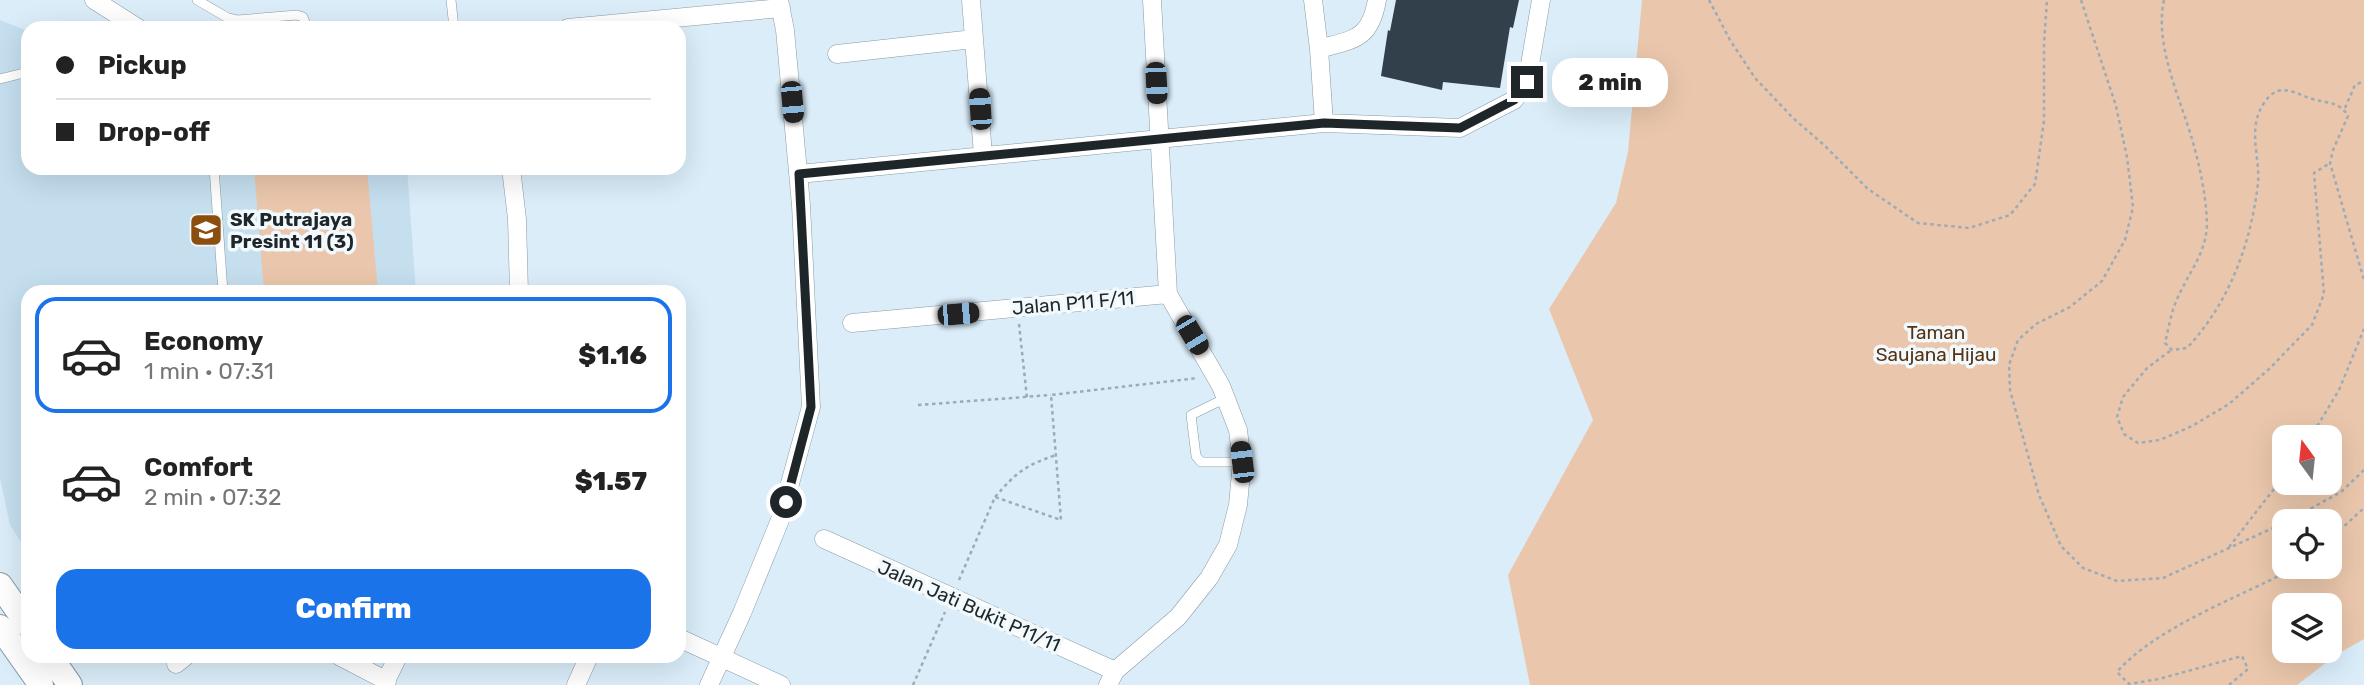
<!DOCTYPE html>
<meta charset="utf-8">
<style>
:root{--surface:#fff;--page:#f2f2f2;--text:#222;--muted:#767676;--line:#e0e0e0;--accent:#1a73e8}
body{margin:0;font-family:Rubik,sans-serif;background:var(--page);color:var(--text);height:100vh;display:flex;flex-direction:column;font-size:26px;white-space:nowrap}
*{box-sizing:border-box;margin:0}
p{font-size:23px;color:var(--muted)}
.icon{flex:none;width:38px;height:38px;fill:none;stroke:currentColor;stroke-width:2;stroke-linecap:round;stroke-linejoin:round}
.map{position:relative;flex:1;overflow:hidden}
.details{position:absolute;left:21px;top:285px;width:665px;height:378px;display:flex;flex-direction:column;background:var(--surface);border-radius:21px;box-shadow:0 7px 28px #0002}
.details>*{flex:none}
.hud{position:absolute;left:21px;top:21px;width:665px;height:154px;border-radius:21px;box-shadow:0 7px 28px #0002;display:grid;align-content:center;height:154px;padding:0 35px;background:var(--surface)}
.needle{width:46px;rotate:345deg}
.buttons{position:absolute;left:2272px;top:425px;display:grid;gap:14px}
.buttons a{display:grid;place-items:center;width:70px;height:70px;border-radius:14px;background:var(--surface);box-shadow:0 7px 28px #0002;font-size:35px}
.end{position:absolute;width:32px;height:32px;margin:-16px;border:9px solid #1f262a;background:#fff;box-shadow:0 0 0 4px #fff}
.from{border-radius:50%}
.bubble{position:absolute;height:49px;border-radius:21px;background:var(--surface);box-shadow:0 7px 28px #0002;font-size:23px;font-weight:800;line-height:49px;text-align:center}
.car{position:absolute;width:21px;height:42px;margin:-21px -10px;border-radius:9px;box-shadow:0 0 5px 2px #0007;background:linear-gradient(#222 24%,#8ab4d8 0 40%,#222 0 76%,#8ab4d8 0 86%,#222 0)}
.hud b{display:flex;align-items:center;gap:24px;height:66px;font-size:26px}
.hud b+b{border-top:2px solid var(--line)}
.hud i{width:18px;height:18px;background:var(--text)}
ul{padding:12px 0 0;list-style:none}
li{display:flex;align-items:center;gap:21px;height:116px;margin:0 14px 10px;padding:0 21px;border:4px solid transparent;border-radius:21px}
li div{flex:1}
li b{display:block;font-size:26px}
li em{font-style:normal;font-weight:800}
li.selected{border-color:var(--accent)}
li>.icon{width:63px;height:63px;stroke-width:1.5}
.cta{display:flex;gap:14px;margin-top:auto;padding:14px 35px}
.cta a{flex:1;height:80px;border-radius:21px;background:var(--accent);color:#fff;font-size:28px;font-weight:800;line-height:80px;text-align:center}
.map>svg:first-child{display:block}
</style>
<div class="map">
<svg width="2364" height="685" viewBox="0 0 2364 685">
<rect width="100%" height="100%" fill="#daedf9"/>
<path fill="#c5dfef" d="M0,20L28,31V168H407L416,292H28V553L10,525L0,478Z"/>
<path fill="#eac7ac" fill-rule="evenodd" d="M1642,0H2364V639L2336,655L2297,685H1530L1508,575L1593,420L1549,309L1616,203L1628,152ZM2284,438H2329V483H2284ZM2284,522H2329V567H2284ZM2284,606H2329V651H2284Z
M254,168H367L378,292H264Z"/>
<path fill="#31404a" d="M1396,0H1519L1513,28L1510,27L1500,88L1443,82L1442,90L1381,76L1388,30L1390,31Z"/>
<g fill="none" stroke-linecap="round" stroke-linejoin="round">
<defs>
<path id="lane" d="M197,0L228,18L237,20L297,15L303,17L307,28
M451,0L454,28
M0,79L28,72
M214,168L223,292
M1226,398L1191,415L1196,456L1201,462H1242"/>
<path id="street" d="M94,0L138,28
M971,0L983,155
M1313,0L1319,49L1324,123
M568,28L781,8
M1319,49C1354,39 1370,40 1377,0
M837,54L974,39
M511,168L517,219L519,292
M799,174L1324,123L1460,128L1514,100L1527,82L1541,0
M852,323L1168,294
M824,539L1115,671
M679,638L781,685
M339,656L387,681
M176,664L186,656
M384,685L398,656
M576,685L589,656
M709,685L742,613L780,520L811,407L801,205L785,30L779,0
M1108,685L1115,671L1178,617L1209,578L1228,545L1238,505L1242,462L1238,430L1221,386L1168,294L1152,0"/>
<path id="secondary" d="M0,585L28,625
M0,627L41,685
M50,656L70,685"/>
</defs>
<use href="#lane" stroke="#899aa5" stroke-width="10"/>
<use href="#street" stroke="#899aa5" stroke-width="19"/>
<use href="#secondary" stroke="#899aa5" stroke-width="26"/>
<path stroke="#9cabb5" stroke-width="2.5" stroke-dasharray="3.5 3.5" stroke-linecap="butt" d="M1709,0L1730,40L1755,78L1793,118L1824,145L1868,189L1918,223L1969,228L2010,215L2035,184L2044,121V44L2047,0
M2081,0L2116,106L2127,157L2133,207L2125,240L2102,281L2070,307L2036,324L2018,340L2009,365L2010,390L2039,495L2061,546L2083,568L2117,581L2163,578L2284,523
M2164,0C2154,44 2180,98 2192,139C2200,167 2206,195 2207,223C2207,255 2184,278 2174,307C2170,318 2168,331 2165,343L2172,350L2187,348C2229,303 2251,244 2258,183C2260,156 2247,128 2264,103C2280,79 2296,95 2316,100C2329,103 2341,103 2348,116L2333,150L2330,163L2364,280
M2345,108L2355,85L2364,81
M1019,324L1027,398
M2170,351L2147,368L2123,397L2117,417L2124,434L2138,443L2160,440L2192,426L2229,404L2268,370L2312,325L2324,294L2314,173L2330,163
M918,405L1051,395
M2310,438L2339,390L2364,329
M995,497C1017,472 1024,466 1056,455
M2286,522L2341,492L2364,470
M2329,540L2364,508
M2229,547L2284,476
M959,580L995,497L1061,520L1051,395L1198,378
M913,685L945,612
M2229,685L2248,669L2242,656L2159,679L2129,684L2117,672C2156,627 2242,596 2296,567"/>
<use href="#lane" stroke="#fff" stroke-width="9"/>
<use href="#street" stroke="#fff" stroke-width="18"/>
<use href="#secondary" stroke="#fff" stroke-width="24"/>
</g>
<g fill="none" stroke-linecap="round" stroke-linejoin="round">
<path stroke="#1f262a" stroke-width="9" d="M786,502L811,407L799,174L1324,123L1460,128L1514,100L1527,82"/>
</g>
<defs>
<symbol id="school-square" viewBox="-11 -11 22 22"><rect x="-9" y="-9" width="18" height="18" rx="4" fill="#8b4e0e" stroke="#f1f9fd"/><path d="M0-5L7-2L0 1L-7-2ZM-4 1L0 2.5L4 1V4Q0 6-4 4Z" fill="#fff"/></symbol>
</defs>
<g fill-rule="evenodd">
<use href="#school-square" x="187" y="211" width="38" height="38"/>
</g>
<g text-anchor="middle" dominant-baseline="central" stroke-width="7" stroke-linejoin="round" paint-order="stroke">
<g font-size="19" font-weight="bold" fill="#1f262a" stroke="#f1f9fd" text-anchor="start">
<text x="230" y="219">SK Putrajaya<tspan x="230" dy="22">Presint 11 (3)</tspan></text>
</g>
<g font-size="19" fill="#1f262a" stroke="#f1f9fd">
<text transform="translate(1073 303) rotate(-5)">Jalan P11 F/11</text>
<text transform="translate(969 606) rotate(24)">Jalan Jati Bukit P11/11</text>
</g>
<g font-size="19" fill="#563211" stroke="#f1f9fd">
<text x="1936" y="332">Taman<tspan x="1936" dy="22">Saujana Hijau</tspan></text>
</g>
</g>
</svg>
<div class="buttons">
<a><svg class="needle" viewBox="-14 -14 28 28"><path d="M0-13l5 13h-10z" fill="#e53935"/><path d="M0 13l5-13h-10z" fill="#767676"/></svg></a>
<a><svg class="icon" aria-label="locate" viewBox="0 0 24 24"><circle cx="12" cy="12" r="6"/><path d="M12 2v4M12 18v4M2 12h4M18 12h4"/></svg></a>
<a><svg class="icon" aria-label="layers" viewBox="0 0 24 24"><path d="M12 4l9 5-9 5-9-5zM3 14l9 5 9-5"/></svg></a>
</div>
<i class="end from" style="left:786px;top:502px"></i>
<i class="end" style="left:1527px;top:82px"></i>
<div class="bubble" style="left:1552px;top:58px;width:116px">2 min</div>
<i class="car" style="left:1156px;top:83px;rotate:177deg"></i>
<i class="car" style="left:792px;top:102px;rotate:175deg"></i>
<i class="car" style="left:980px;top:109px;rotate:356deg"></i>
<i class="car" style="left:958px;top:314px;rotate:85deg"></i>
<i class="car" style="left:1192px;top:335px;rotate:149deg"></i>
<i class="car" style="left:1242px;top:462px;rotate:353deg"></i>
<div class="hud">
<b><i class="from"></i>Pickup</b>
<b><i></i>Drop-off</b>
</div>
<section class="details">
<ul>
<li class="selected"><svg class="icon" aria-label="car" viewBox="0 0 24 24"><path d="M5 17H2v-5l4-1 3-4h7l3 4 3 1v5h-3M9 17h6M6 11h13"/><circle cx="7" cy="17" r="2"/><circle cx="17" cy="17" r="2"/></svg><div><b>Economy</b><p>1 min · 07:31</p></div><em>$1.16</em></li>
<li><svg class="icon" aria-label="car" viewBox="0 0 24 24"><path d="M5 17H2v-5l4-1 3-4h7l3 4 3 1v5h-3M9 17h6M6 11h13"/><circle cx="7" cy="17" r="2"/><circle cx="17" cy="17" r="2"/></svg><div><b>Comfort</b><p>2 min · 07:32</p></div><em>$1.57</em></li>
</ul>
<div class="cta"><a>Confirm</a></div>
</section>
</div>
